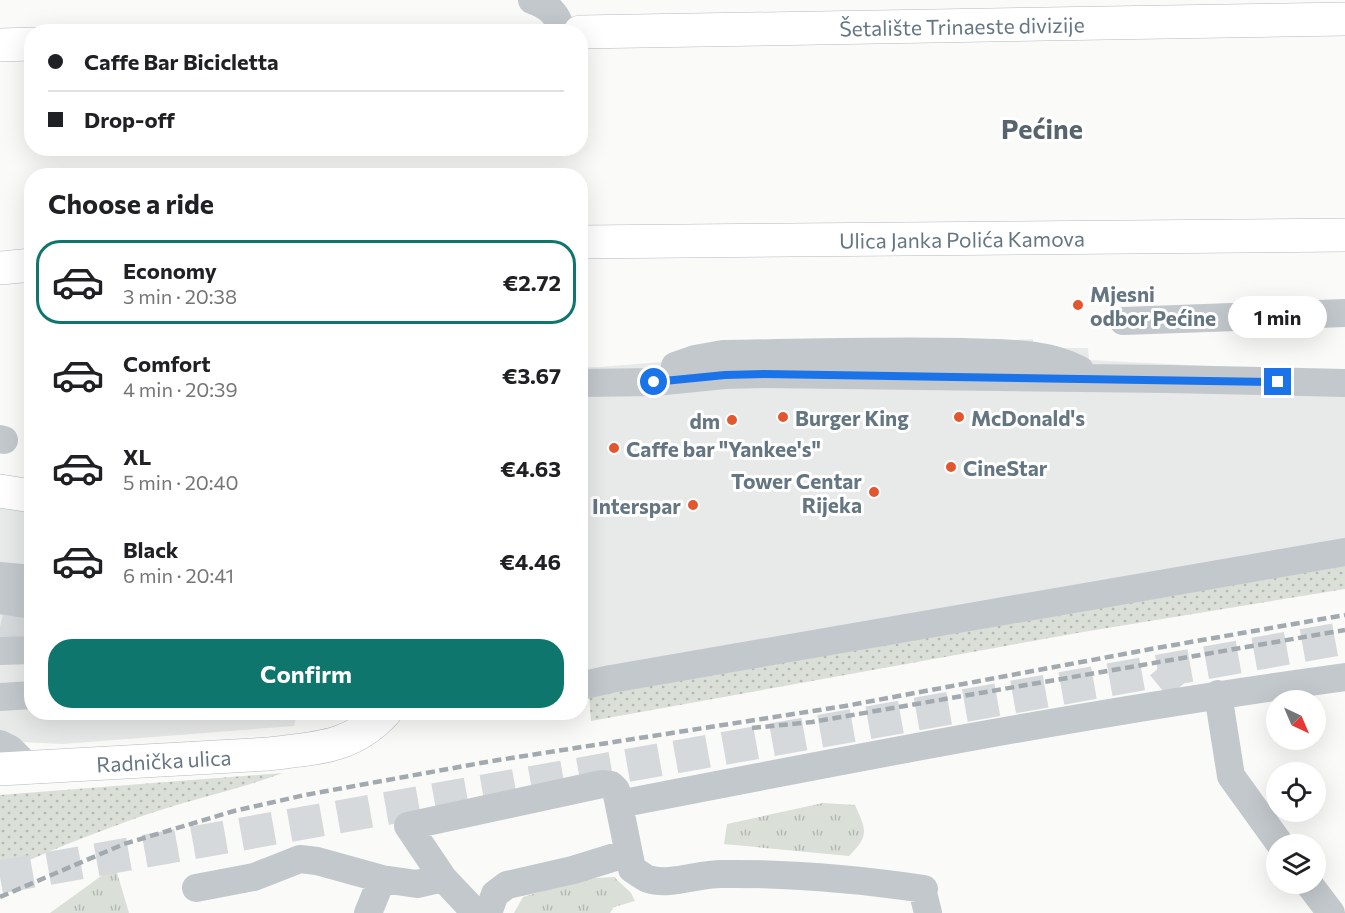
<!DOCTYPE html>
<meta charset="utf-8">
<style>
:root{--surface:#fff;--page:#f2f2f2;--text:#202124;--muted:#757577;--line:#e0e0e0;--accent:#0f766e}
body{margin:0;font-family:Commissioner,sans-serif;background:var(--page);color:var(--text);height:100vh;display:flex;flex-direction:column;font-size:22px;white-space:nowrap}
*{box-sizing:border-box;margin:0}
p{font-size:20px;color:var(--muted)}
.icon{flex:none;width:33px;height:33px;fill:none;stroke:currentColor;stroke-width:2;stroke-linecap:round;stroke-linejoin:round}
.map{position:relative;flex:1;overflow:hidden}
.sheet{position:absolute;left:24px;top:168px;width:564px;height:552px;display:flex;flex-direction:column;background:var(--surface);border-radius:24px;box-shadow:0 6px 24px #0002}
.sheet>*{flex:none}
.top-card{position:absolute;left:24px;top:24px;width:564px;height:132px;border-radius:24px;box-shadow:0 6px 24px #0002;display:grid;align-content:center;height:132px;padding:0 24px;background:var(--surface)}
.needle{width:39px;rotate:136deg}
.fabs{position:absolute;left:1266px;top:690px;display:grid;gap:12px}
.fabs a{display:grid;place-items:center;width:60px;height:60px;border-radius:50%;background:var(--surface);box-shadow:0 6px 24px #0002;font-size:30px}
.end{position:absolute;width:27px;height:27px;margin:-14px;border:8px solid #1a73e8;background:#fff;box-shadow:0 0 0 3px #fff}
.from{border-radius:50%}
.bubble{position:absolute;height:42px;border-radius:21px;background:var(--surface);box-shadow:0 6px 24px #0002;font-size:20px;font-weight:700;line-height:42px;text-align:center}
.top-card b{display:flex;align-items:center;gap:21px;height:57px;font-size:22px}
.top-card b+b{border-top:2px solid var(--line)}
.top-card i{width:15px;height:15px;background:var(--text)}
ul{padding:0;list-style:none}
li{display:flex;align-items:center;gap:18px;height:84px;margin:0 12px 9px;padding:0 12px;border:3px solid transparent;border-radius:24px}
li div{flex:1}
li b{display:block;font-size:22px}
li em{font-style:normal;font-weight:700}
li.selected{border-color:var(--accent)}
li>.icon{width:54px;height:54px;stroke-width:1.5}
h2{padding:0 24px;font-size:27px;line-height:72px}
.cta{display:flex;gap:12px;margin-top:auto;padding:12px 24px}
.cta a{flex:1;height:69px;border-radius:24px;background:var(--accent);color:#fff;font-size:24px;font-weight:700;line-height:69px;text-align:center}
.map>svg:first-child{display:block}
</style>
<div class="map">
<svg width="1345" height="913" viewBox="0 0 1345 913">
<defs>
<pattern id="grass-dots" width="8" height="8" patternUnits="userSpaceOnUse" patternTransform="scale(1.5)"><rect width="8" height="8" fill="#dadfd7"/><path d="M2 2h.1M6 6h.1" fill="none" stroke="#b4b9b4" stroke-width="1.8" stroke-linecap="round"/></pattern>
<pattern id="park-tufts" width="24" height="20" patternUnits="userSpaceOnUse" patternTransform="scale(1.5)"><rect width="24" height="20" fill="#dadfd7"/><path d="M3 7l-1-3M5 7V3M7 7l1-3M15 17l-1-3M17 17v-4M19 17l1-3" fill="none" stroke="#b4b9b4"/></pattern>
</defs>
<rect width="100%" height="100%" fill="#fafaf8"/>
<path fill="#e8e9e9" d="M1033,339V348H1088L1089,360L1345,373V566L581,696V367H599L810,350Z
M0,508L31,512L32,712L298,713L294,726L63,744L0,741Z"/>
<path fill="url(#grass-dots)" d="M1345,566V589L1083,632L591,721L589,695Z
M283,773C237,790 188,800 142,816C94,833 46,852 0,873V795Z"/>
<path fill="url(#park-tufts)" d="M823,803L855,805C866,830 870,835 849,856L724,844L727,824Z
M115,866L129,913H50Z
M614,877L631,893L635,901L614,907L610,913H514L523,897L580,879Z"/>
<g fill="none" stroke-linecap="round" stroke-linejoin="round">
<path stroke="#d5d9db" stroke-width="28" stroke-dasharray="28 14" stroke-linecap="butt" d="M1159,686L1182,667"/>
<path stroke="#d5d9db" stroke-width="33" stroke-dasharray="33 16" stroke-linecap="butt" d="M0,627L32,635
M0,877L1345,638"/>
<defs>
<g id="major">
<path id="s1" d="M580,32L1345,19"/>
<path d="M0,45L32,44"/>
<path id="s2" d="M580,242L1345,235"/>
<path d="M0,268L32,265"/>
<path d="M0,491L32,496"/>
<path id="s3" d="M0,769L268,754C314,748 351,749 385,712"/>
</g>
</defs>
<use href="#major" stroke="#b5babe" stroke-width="34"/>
<path stroke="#c3c8cc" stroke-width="28" d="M532,0C550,7 557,13 562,32
M1123,321L1345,313
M675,366L695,359L723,354C803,353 884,350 964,352C1004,354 1044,351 1080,370
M580,383L655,382L725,375L764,374L1167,379L1345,383
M0,439L4,440
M0,576L32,579
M0,600L32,605
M0,651L32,650
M580,686L611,679C856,637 1100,594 1345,552
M1218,694L1231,776L1280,844
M0,697L32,695
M0,744L10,749L28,767
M619,804C860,757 1101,710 1345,677
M443,878L408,826L602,784L611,785L616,790L632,869C637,872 643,877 648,879C669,886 698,874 721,874C789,873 856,879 924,889L923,893L928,913
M1309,884L1331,913
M196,888L254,877L300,859L317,861L382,879L417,884L443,878L476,913
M368,913L382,879
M488,913L495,894L507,885L573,870L628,853"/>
<use href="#major" stroke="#fff" stroke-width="33"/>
<path stroke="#a2aab0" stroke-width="4.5" stroke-dasharray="9 4.5" stroke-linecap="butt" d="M752,728L812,722L1345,630
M0,897L124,844L234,811L305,795L492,761L845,706L1151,649L1345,615"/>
</g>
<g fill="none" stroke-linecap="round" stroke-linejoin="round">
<path stroke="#1a73e8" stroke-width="8" d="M654,382L725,375L764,374L1278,382"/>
</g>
<g fill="#e4572e" stroke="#fff" stroke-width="2">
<circle cx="1078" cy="305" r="6"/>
<circle cx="783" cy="417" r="6"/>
<circle cx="959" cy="417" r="6"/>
<circle cx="732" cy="420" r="6"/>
<circle cx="614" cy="448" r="6"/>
<circle cx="951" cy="467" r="6"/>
<circle cx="874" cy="492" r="6"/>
<circle cx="693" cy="505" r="6"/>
</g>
<g text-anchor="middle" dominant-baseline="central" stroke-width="6" stroke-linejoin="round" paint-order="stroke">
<g font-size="21" fill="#657683" stroke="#fff">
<text stroke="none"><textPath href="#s1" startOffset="382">Šetalište Trinaeste divizije</textPath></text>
<text stroke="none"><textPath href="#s2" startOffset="382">Ulica Janka Polića Kamova</textPath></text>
<text stroke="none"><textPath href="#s3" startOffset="164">Radnička ulica</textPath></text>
</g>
<g font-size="21" font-weight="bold" fill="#657683" stroke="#fff" text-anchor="start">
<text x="1090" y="293">Mjesni<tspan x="1090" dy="24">odbor Pećine</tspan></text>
<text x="795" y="417">Burger King</text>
<text x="971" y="417">McDonald's</text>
<text x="720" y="420" text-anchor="end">dm</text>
<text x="626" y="448">Caffe bar "Yankee's"</text>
<text x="963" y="467">CineStar</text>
<text x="862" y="480" text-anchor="end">Tower Centar<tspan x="862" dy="24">Rijeka</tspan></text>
<text x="681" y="505" text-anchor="end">Interspar</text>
</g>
<g font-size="27" font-weight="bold" fill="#57646e" stroke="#fff">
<text x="1042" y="128">Pećine</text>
</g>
</g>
</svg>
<div class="fabs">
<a><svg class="needle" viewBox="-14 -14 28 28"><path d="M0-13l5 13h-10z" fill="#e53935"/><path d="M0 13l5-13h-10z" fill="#757577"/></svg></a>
<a><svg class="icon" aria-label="locate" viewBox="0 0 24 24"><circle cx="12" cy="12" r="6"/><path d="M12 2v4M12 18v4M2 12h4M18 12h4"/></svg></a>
<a><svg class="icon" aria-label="layers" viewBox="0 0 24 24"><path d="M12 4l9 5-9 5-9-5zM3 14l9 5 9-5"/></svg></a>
</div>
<i class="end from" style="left:654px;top:382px"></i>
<i class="end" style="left:1278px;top:382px"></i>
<div class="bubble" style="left:1228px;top:296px;width:99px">1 min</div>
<div class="top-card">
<b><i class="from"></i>Caffe Bar Bicicletta</b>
<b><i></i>Drop-off</b>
</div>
<section class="sheet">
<h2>Choose a ride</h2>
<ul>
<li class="selected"><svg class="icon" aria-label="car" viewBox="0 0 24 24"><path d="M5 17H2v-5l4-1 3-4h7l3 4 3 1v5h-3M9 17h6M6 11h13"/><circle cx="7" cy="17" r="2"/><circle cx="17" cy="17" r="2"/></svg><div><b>Economy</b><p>3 min · 20:38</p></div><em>€2.72</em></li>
<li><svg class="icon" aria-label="car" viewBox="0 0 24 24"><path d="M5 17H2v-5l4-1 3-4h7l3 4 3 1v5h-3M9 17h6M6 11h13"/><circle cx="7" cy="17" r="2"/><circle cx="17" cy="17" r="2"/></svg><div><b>Comfort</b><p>4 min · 20:39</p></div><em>€3.67</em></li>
<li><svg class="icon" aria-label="car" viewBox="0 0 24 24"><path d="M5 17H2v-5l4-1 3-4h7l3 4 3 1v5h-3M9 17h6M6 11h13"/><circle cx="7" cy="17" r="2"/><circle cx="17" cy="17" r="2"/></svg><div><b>XL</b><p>5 min · 20:40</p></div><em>€4.63</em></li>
<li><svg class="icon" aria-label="car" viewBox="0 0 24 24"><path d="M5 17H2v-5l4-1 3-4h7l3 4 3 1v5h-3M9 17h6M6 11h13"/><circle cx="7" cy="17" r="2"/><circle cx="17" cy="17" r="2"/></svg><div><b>Black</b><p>6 min · 20:41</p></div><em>€4.46</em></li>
</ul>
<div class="cta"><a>Confirm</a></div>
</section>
</div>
